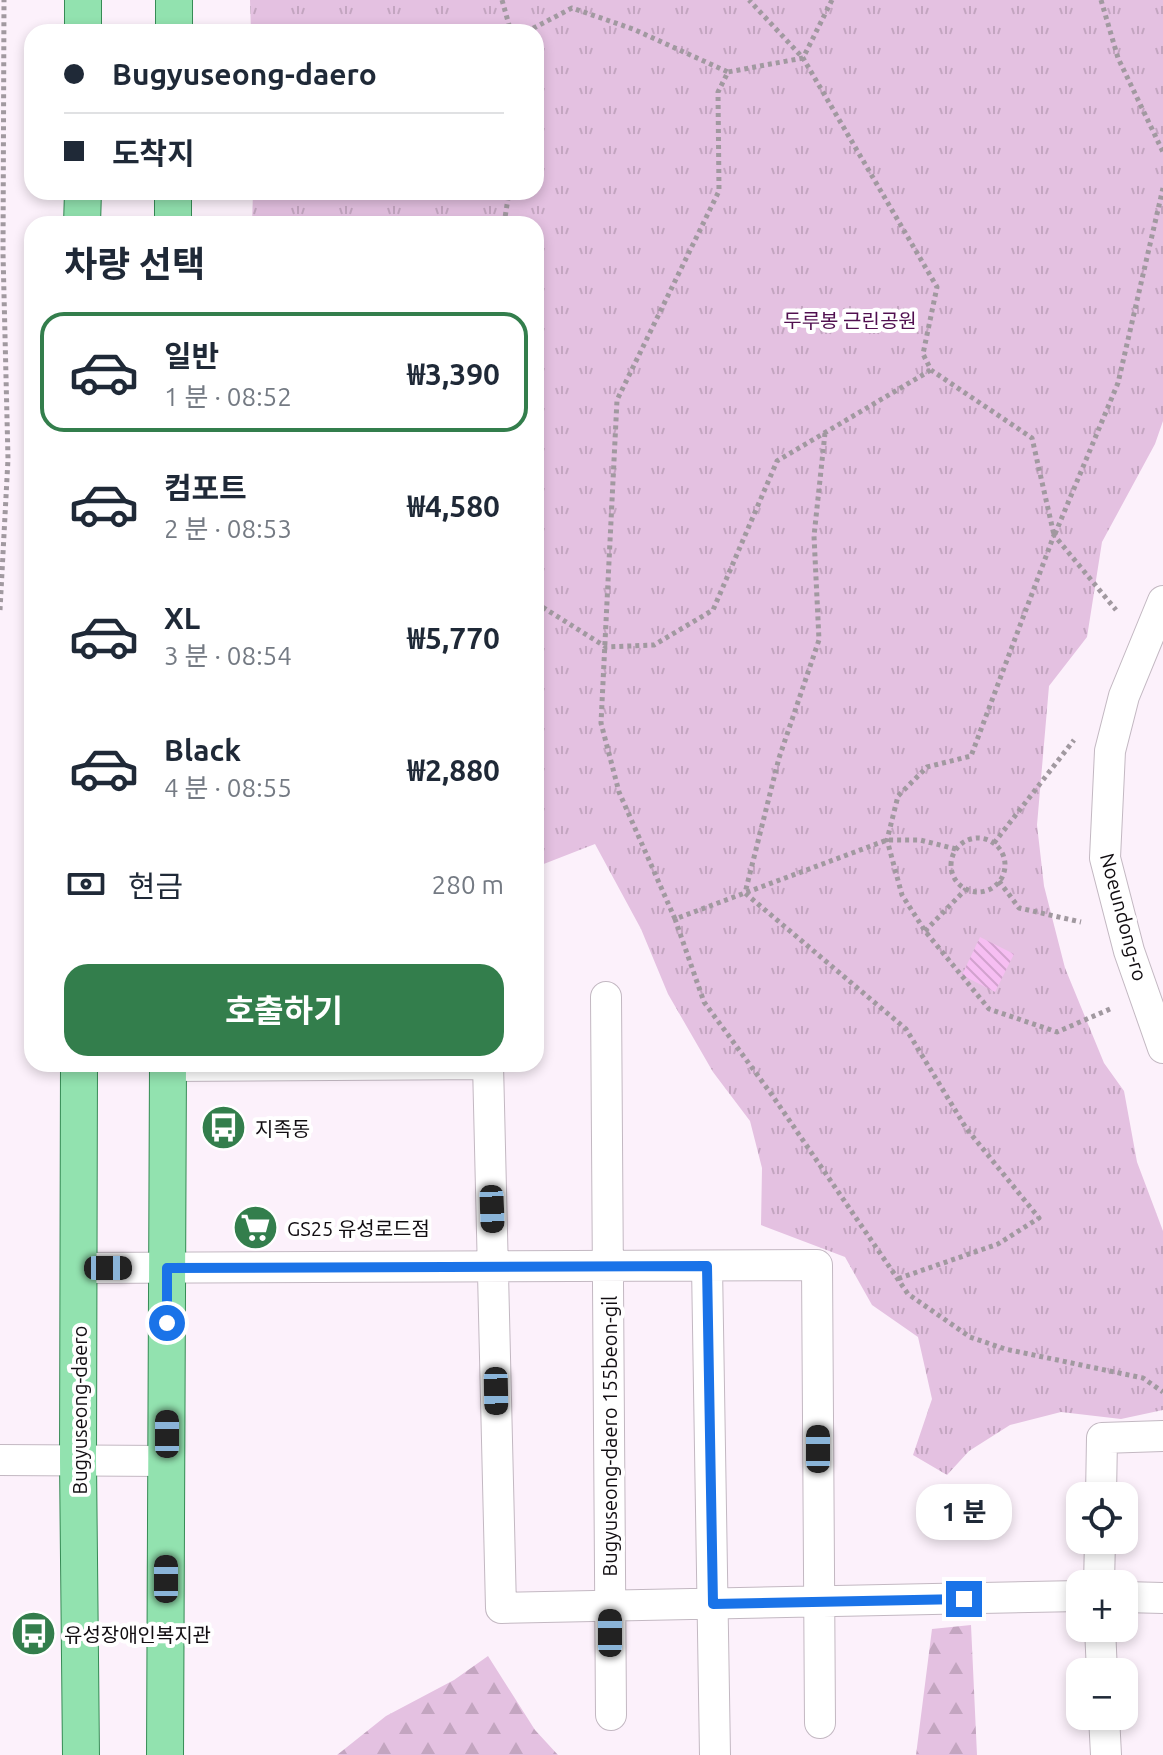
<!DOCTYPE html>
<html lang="ko">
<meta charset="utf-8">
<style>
:root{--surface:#fff;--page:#f2f2f3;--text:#1f2937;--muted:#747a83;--line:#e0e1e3;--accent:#337e4c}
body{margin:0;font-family:Ubuntu,"Noto Sans KR",sans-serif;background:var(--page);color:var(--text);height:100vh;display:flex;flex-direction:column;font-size:30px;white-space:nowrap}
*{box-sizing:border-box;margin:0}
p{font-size:26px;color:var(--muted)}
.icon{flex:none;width:44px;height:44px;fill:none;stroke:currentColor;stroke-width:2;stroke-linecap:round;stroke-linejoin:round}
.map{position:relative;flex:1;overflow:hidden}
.details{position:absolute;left:24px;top:216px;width:520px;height:856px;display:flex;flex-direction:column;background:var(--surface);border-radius:24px;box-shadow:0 4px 12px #0003}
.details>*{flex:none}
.banner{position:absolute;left:24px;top:24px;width:520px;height:176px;border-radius:24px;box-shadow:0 4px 12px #0003;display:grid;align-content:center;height:176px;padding:0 40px;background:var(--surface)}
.tools{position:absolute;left:1066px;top:1482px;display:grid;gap:16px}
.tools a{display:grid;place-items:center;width:72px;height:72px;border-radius:16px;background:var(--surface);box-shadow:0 4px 12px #0003;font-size:40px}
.end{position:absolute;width:36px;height:36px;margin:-18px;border:10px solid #1a73e8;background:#fff;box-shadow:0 0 0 4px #fff}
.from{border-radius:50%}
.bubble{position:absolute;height:56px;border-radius:24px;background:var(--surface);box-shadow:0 4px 12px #0003;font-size:26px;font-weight:700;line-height:56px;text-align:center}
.car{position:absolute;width:24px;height:48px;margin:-24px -12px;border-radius:10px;box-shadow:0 0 6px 2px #0007;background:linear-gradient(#222 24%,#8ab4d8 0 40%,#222 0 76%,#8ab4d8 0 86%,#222 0)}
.banner b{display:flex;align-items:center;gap:28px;height:76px;font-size:30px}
.banner b+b{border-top:2px solid var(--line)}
.banner i{width:20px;height:20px;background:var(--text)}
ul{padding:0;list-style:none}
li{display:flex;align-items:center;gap:24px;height:120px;margin:0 16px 12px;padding:0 24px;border:4px solid transparent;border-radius:24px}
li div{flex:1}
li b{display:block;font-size:30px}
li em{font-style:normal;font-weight:700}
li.current{border-color:var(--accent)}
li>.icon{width:72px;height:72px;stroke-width:1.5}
h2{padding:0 40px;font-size:36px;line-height:96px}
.pay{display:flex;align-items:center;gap:20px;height:88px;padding:0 40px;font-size:30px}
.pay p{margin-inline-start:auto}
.primary-button{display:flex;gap:16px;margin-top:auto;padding:16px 40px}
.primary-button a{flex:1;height:92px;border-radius:24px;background:var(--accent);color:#fff;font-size:32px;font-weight:700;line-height:92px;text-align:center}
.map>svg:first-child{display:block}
</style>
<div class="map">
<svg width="1163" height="1755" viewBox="0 0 1163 1755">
<defs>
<pattern id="forest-firs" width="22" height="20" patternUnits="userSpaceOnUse" patternTransform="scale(2)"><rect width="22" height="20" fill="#e4c1e1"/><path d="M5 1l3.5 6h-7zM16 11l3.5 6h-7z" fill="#c3a5c0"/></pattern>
<pattern id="park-tufts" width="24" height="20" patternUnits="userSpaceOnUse" patternTransform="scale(2)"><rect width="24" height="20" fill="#e4c1e1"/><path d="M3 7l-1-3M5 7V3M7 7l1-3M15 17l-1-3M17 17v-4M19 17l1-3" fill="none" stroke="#c3a5c0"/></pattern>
<pattern id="building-back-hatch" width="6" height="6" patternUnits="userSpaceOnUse" patternTransform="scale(2)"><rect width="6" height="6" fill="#f6bef2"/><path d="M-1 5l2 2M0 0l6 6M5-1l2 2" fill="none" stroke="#d2a2ce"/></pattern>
</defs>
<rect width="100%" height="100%" fill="#fcf1fb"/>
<path fill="url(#forest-firs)" d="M971,1625L977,1755H916L932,1629Z
M488,1656L535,1730L558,1755H337L386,1716L454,1680Z"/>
<path fill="url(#park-tufts)" d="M250,0H1163V421L1155,444L1102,542L1087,637L1049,686L1037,825L1044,886L1065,968L1104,1063L1124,1091L1137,1162L1163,1231V1410L1121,1419L1061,1412L1010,1425L969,1451L947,1475L913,1455L932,1399L918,1337L872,1305L845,1257L761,1225L762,1168L750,1121L713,1072L668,994L641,929L595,844L536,867V224H252L253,192H536V32H251Z"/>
<path fill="url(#building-back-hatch)" d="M980,937L1014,954L995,992L962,975Z"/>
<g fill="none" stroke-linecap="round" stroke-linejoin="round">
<defs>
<path id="minor" d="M1163,601L1124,696L1110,751L1105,858L1129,951L1163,1048
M606,997L611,1715
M488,1064L501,1608L1080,1596
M168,1066L489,1064
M707,1266L715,1755
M79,1268L817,1265L820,1723
M0,1460L167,1461
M1101,1496L1102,1438L1163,1436
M1099,1584L1100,1540
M1124,1597L1163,1598
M1100,1628L1102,1672
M1104,1716L1106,1755"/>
<path id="major" d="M83,32V0
M174,32V0
M82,224L83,192
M173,224V192
M79,1064L78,1461L81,1755
M165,1755L168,1064"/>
</defs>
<use href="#minor" stroke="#c3b8c2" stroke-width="32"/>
<use href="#major" stroke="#368b55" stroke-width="38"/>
<path stroke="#a199a0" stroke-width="5" stroke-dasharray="4 4" stroke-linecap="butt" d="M502,0L511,32
M832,0L803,58L937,287L923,354L931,370L1032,438L1054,535
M1101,0L1118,58L1163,152
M526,32L572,8L633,29L728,72
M504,224L509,192
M825,433L814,536L819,640L779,758L745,893L906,1029L966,1128L1039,1218L998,1244L897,1279
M1055,534L1118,383L1163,188
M536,603L606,647L654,645L713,610L777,461L931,370
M0,610L8,459L3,253L4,0
M951 865a27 27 0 1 1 54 0a27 27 0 1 1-54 0Z
M994,843L1074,740
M956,849L920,840H887L675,919L704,1002L772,1095L908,1294L970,1337L1005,1349L1143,1378L1163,1392
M999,881L1019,908L1081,922
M675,919L619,792L601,723L617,400L719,191L718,92L728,72L803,58L749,0
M925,931L966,889
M1110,1009L1057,1032L989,1009L925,931L902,895L887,840L898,796L927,767L971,756L1054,535L1116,610"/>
<use href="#minor" stroke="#fff" stroke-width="30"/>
<use href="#major" stroke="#92e2af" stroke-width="36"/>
</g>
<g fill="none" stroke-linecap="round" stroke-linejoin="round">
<path stroke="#1a73e8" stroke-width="10" d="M167,1323V1268L707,1266L713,1604L964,1599"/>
</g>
<defs>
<symbol id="bus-disc" viewBox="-11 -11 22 22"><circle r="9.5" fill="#337e4c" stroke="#fff"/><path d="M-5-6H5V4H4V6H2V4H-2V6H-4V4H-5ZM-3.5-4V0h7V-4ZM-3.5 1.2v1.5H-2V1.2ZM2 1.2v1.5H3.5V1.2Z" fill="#fff"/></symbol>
<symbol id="supermarket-disc" viewBox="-11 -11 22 22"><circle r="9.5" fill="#337e4c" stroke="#fff"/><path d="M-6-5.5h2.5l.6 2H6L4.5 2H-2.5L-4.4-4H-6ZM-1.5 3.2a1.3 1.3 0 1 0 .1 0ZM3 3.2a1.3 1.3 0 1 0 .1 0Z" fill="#fff"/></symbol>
</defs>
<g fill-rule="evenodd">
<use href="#bus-disc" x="198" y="1102" width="51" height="51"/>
<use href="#supermarket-disc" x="230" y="1202" width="51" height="51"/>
<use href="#bus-disc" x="8" y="1608" width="51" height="51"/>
</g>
<g text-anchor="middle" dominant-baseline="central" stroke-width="8" stroke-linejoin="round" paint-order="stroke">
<g font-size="20" fill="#500f4f" stroke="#fff">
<text x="850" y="320">두루봉 근린공원</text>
</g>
<g font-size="20" fill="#110d11" stroke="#fff">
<text transform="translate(1124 917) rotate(75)">Noeundong-ro</text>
<text transform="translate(79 1410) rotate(-90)">Bugyuseong-daero</text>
<text transform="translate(609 1436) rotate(-90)">Bugyuseong-daero 155beon-gil</text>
</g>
<g font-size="20" fill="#110d11" stroke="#fff" text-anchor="start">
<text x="255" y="1128">지족동</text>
<text x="287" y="1228">GS25 유성로드점</text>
<text x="64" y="1634">유성장애인복지관</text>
</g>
</g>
</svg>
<div class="tools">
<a><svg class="icon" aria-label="locate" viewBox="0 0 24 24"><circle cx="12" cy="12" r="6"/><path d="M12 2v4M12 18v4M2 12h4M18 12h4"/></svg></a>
<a>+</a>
<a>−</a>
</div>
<i class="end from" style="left:167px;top:1323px"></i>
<i class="end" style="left:964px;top:1599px"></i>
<div class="bubble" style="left:916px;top:1484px;width:96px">1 분</div>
<i class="car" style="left:492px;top:1209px;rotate:178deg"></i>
<i class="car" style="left:108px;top:1268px;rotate:90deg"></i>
<i class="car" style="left:496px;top:1391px;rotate:179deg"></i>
<i class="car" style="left:167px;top:1434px;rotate:0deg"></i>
<i class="car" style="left:818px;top:1449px;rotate:0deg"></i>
<i class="car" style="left:166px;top:1579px;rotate:0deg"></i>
<i class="car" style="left:610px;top:1633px;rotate:0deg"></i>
<div class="banner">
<b><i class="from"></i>Bugyuseong-daero</b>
<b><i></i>도착지</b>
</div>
<section class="details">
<h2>차량 선택</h2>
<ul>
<li class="current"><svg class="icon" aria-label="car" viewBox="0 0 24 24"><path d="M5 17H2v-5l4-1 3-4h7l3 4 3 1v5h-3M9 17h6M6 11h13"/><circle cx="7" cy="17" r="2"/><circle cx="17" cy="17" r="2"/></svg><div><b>일반</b><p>1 분 · 08:52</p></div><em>₩3,390</em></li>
<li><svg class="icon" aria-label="car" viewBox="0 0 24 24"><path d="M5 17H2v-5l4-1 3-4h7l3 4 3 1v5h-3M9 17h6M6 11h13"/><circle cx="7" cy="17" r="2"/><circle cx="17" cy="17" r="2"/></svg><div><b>컴포트</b><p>2 분 · 08:53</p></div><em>₩4,580</em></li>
<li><svg class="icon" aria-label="car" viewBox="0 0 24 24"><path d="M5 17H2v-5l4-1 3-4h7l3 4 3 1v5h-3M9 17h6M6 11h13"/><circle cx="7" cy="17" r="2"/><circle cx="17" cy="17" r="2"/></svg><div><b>XL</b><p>3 분 · 08:54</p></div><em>₩5,770</em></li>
<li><svg class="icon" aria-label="car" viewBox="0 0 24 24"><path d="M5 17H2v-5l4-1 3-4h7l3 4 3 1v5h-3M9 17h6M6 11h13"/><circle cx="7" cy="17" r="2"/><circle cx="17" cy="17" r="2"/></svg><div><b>Black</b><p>4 분 · 08:55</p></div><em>₩2,880</em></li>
</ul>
<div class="pay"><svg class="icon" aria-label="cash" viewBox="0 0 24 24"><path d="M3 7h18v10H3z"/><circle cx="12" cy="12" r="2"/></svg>현금<p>280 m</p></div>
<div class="primary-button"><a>호출하기</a></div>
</section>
</div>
